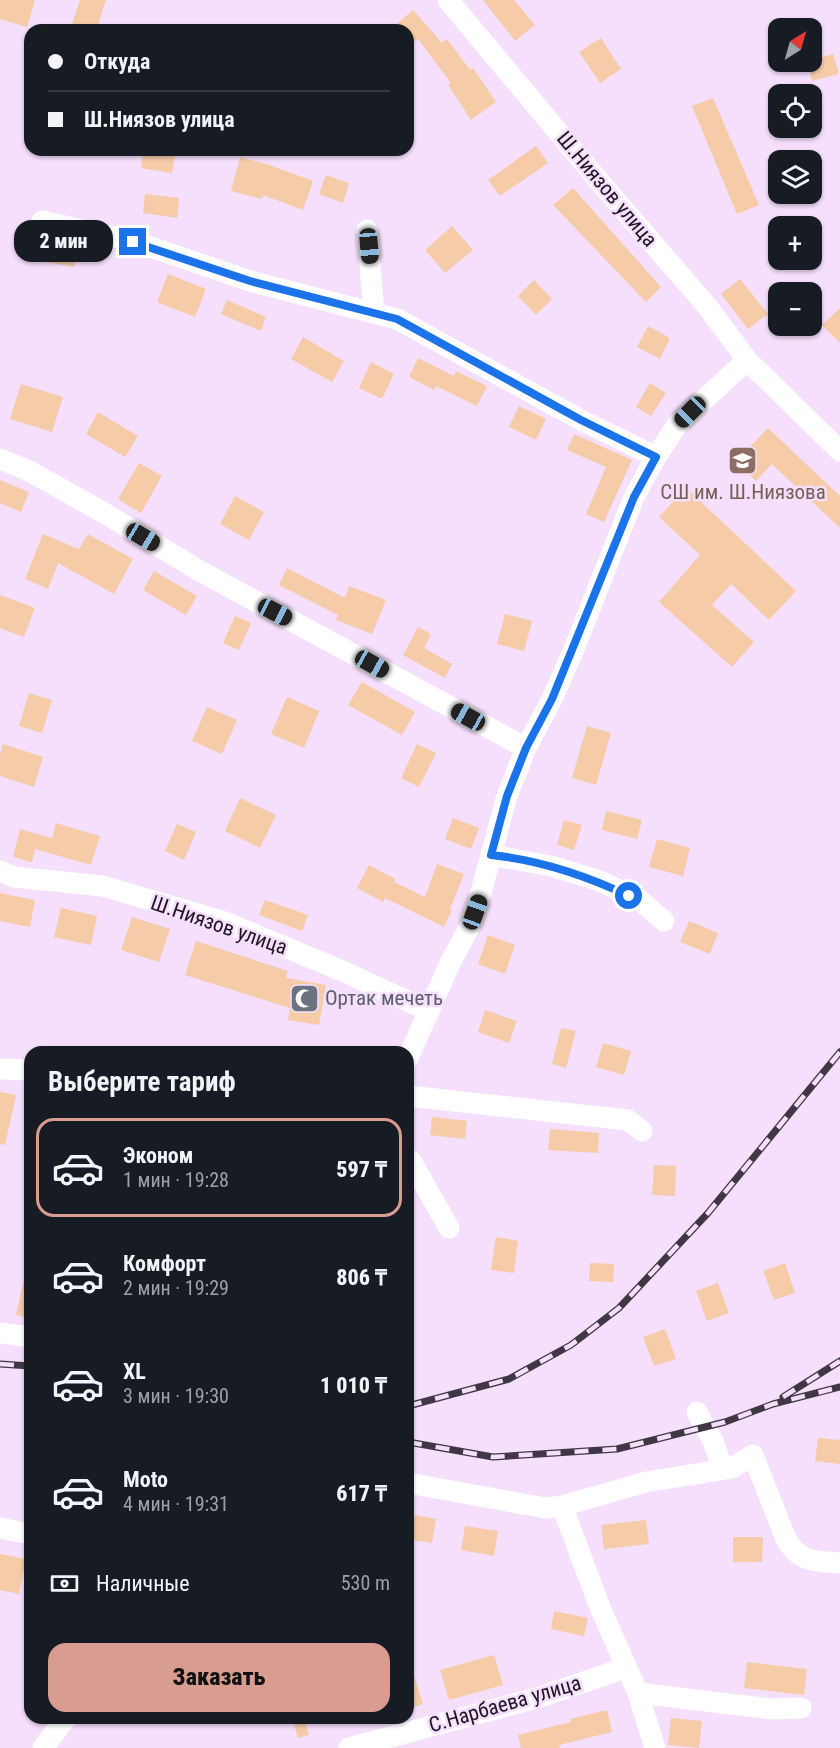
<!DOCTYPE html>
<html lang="ru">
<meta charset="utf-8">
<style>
:root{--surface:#171b24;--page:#242831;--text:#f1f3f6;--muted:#9ea1a6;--line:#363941;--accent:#d99c90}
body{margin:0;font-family:"Roboto Condensed",sans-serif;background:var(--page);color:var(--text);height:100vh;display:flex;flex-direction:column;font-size:22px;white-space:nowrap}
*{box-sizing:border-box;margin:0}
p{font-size:20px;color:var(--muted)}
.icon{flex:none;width:33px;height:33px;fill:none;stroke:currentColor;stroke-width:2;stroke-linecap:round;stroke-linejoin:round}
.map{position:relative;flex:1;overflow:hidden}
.details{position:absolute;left:24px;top:1046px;width:390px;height:678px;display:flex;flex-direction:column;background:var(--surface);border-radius:18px;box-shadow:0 2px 4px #0004}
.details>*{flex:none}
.top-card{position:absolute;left:24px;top:24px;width:390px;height:132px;border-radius:18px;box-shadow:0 2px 4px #0004;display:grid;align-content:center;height:132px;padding:0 24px;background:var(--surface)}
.needle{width:39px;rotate:37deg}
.fabs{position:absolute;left:768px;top:18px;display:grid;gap:12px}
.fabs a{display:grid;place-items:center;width:54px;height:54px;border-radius:12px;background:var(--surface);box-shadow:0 2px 4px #0004;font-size:30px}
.end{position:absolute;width:27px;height:27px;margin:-14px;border:8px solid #1a73e8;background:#fff;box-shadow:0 0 0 3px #fff}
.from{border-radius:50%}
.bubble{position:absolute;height:42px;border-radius:18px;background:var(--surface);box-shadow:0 2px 4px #0004;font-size:20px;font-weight:800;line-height:42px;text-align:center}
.car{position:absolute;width:18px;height:36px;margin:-18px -9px;border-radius:8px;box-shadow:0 0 4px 2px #0007;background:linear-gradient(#222 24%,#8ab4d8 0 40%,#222 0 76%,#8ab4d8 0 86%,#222 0)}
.top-card b{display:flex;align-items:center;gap:21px;height:57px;font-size:22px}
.top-card b+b{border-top:2px solid var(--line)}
.top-card i{width:15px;height:15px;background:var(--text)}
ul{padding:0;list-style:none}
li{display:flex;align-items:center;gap:18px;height:99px;margin:0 12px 9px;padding:0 12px;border:3px solid transparent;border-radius:18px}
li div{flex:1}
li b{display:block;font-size:22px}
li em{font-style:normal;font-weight:800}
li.active{border-color:var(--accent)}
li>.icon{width:54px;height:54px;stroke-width:1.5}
h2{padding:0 24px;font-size:27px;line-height:72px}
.pay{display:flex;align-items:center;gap:15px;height:66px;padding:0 24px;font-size:22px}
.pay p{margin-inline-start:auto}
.button{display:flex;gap:12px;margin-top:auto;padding:12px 24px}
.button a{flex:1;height:69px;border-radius:18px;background:var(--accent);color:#111;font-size:24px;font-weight:800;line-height:69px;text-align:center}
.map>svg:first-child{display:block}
</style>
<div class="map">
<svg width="840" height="1748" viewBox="0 0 840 1748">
<rect width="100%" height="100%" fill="#f5dffc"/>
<path fill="#f5cba8" d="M0,0H35L27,27L0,19Z
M80,0H106L96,30H70Z
M483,0H514L535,25L515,41Z
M413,10L442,43L447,39L470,70L473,68L496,102L471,120L448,85L451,83L418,39L408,48V30H390Z
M601,38L621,69L600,83L579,52Z
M833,54L839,74L812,81L807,62Z
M713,98L759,205L737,214L692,106Z
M536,146L548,163L500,196L488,180Z
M143,150H176L172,173L141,168Z
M240,157L269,165L313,181L303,210L263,195L262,199L231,191Z
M326,175L349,183L343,203L319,194Z
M573,188L661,287L646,302L553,205Z
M145,194L179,198L177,218L143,213Z
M452,226L473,250L445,273L425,250Z
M37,243L77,250L74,267L34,260Z
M168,274L206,289L195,317L157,302Z
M740,279L768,314L748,329L721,294Z
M534,280L552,299L536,315L518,296Z
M227,300L266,317L261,331L221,314Z
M840,308V343L822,325Z
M648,326L670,338L660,359L637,347Z
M303,337L344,361L332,382L291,359Z
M418,358L454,376L456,371L487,386L477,406L436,386L434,390L409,377Z
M371,362L394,374L382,399L359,388Z
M650,383L666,393L651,416L636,407Z
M21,384L63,397L52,432L10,419Z
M519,406L546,419L536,440L509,427Z
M98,412L138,436L125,457L86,434Z
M768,428L840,496V528L772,464L756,481L736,462Z
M574,434L632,460L604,522L586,514L606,467L567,450Z
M139,463L162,476L141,513L118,499Z
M0,480L29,492L21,512L0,503Z
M686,488L796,591L769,620L731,584L712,605L754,642L732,667L659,602L700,555L659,517Z
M235,496L264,512L249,540L220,524Z
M43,534L79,549L88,534L133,559L114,594L58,563L48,589L25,579Z
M287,568L345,598L349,586L386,600L372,634L336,620L338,615L279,585Z
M154,571L197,596L186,615L143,590Z
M0,595L35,608L24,637L0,628Z
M505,614L532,621L524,651L497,644Z
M235,616L251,623L239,650L223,643Z
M418,627L431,634L424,648L452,664L445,678L403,655Z
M362,682L415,712L402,735L348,705Z
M29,693L52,700L42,733L19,726Z
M287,697L319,711L304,748L271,734Z
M207,707L237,720L222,754L192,741Z
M587,726L611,733L596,785L572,778Z
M3,744L43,757L34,787L0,776V755Z
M417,744L436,753L419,787L401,778Z
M240,798L276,815L260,848L225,831Z
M606,811L642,820L637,839L602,830Z
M453,818L479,828L471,849L445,839Z
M564,820L582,825L574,850L557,845Z
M56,823L100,836L91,865L35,849L32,862L13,857L20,829L52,838Z
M177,824L196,832L184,860L165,851Z
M657,839L690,848L683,876L649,867Z
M437,864L464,874L450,909L452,910L444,927L385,898L383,902L357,888L369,865L395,879L394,882L425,897Z
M0,893L35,900L30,927L0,921Z
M265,900L308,915L302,931L259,915Z
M61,908L97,916L91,945L54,937Z
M132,917L170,929L159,962L121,950Z
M689,921L718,933L710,954L680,942Z
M488,935L515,945L505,974L478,964Z
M196,941L288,971L286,978L326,985L319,1025L288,1020L290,1008L185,975Z
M485,1010L517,1021L509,1043L478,1032Z
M561,1028L576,1031L566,1068L552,1064Z
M603,1043L631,1051L624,1075L596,1067Z
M0,1092L16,1095L5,1145L0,1144Z
M432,1117L467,1121L465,1139L430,1135Z
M550,1129L599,1133L598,1153L548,1150Z
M654,1165L676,1166L675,1196L652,1195Z
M496,1237L518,1241L514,1273L491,1270Z
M590,1263L614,1264L613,1282L589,1281Z
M785,1263L795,1293L774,1300L763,1271Z
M25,1275H30V1318L16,1315Z
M718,1283L729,1313L707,1321L696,1291Z
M665,1329L676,1359L654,1366L643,1337Z
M818,1438L840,1440V1464L815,1461Z
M408,1514L436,1519L432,1543L408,1539Z
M646,1520L649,1544L604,1549L601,1525Z
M465,1526L498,1531L494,1556L461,1550Z
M733,1537H763L762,1562H733Z
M0,1554L26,1559L19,1594L0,1590Z
M554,1611L588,1618L584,1636L551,1629Z
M494,1655L503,1685L449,1700L440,1670Z
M747,1662L807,1669L804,1695L744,1688Z
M408,1666H411L423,1704L408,1709Z
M607,1710L612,1732L559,1745L560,1748H521L518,1735L571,1722L570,1719Z
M292,1718H304L309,1735L298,1738Z
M671,1718L702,1721L699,1748L668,1745Z"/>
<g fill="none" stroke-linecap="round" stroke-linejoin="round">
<path stroke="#fff" stroke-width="21" d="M448,0L599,181L707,306L747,360L840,451
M42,221L133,241L250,281L397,319L581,420L656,457
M367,230L374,313
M0,459L29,471L106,514L198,570L526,748
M491,855L551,866L600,881L642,902L664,921
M0,871L14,877L103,886L225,922L340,970L429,1011
M408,1058L451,961L469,928L480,896L507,796L526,748L552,699L574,649L634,497L656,457L677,425L747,360
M0,1069L30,1070
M408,1096L628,1120L642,1131
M408,1159L411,1161L449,1228
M0,1333L30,1337
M697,1412L713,1441L723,1469
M408,1483L545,1508L562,1506L646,1482L732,1468L753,1455L786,1539C800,1563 815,1561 840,1563
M562,1506L601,1610L638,1693L655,1748
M0,1528L30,1534
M638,1693L772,1709L801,1708
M43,1748L66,1718
M349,1748L540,1697L625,1668"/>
<defs>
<path id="rail" d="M0,1364L30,1366
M783,1397L840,1361
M408,1406L509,1379L571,1345L619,1308L708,1213L840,1052
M408,1442L493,1457L617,1449L725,1422L773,1404L840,1387"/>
</defs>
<use href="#rail" stroke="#403744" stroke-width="7"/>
<use href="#rail" stroke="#f5dffc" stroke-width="4.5" stroke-dasharray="14" stroke-linecap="butt"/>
</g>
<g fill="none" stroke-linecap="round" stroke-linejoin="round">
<path stroke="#1a73e8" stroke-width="8" d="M133,242L250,281L397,319L581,420L656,457L634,497L552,699L526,748L507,796L491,855C539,860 585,875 629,896"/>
</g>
<defs>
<symbol id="school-square" viewBox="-11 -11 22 22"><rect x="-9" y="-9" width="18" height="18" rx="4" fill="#8d6e63" stroke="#f5dffc"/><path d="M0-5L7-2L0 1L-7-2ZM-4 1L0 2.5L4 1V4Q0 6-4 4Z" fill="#fff"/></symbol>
<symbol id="mosque-square" viewBox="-11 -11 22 22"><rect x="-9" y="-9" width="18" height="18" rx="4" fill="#6b7280" stroke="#f5dffc"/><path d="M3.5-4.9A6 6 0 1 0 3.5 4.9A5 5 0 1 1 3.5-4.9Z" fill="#fff"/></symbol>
</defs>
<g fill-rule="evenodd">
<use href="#school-square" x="726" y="444" width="33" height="33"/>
<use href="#mosque-square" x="288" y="982" width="33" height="33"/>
</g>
<g text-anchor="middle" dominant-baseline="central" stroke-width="5" stroke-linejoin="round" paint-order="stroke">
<g font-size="21" fill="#1e1721" stroke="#f5dffc">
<text transform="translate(607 189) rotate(50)">Ш.Ниязов улица</text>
<text transform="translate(219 925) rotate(19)">Ш.Ниязов улица</text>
<text transform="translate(505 1704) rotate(-16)">С.Нарбаева улица</text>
</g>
<g font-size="21" fill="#785e54" stroke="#f5dffc">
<text x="743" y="492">СШ им. Ш.Ниязова</text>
</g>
<g font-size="21" fill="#5b616d" stroke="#f5dffc" text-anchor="start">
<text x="325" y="998">Ортак мечеть</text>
</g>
</g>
</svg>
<div class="fabs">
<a><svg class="needle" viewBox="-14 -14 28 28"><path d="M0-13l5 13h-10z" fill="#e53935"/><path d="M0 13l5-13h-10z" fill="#9ea1a6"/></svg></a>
<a><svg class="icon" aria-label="locate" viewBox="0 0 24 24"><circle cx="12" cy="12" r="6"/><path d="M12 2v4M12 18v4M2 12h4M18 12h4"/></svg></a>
<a><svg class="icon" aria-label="layers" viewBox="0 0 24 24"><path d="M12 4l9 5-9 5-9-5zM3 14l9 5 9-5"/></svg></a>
<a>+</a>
<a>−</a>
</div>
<i class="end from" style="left:629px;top:896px"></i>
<i class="end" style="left:133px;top:242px"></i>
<div class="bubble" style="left:14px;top:220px;width:99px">2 мин</div>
<i class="car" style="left:369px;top:246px;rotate:175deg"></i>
<i class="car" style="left:690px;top:412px;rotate:225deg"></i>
<i class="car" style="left:143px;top:537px;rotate:121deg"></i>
<i class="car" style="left:275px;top:612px;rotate:118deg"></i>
<i class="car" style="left:372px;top:664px;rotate:119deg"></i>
<i class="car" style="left:468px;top:717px;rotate:299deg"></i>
<i class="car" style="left:475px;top:912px;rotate:20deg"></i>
<div class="top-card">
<b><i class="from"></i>Откуда</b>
<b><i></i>Ш.Ниязов улица</b>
</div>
<section class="details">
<h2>Выберите тариф</h2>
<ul>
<li class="active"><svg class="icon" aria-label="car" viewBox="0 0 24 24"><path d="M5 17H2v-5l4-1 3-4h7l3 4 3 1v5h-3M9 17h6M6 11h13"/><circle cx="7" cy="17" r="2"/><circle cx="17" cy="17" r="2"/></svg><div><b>Эконом</b><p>1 мин · 19:28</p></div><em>597 ₸</em></li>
<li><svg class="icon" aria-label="car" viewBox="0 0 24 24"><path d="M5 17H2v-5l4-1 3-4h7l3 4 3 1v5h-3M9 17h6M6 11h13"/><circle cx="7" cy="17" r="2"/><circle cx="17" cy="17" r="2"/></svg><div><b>Комфорт</b><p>2 мин · 19:29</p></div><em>806 ₸</em></li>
<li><svg class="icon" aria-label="car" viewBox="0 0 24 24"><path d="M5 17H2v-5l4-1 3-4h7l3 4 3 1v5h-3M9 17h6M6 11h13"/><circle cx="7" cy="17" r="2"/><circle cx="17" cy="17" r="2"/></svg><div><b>XL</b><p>3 мин · 19:30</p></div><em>1 010 ₸</em></li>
<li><svg class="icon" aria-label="car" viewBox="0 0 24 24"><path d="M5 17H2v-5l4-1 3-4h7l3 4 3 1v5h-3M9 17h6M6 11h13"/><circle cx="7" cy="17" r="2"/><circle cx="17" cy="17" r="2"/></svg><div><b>Moto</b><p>4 мин · 19:31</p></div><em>617 ₸</em></li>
</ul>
<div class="pay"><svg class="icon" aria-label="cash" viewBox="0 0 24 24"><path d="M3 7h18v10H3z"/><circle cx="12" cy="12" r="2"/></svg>Наличные<p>530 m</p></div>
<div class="button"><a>Заказать</a></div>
</section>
</div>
